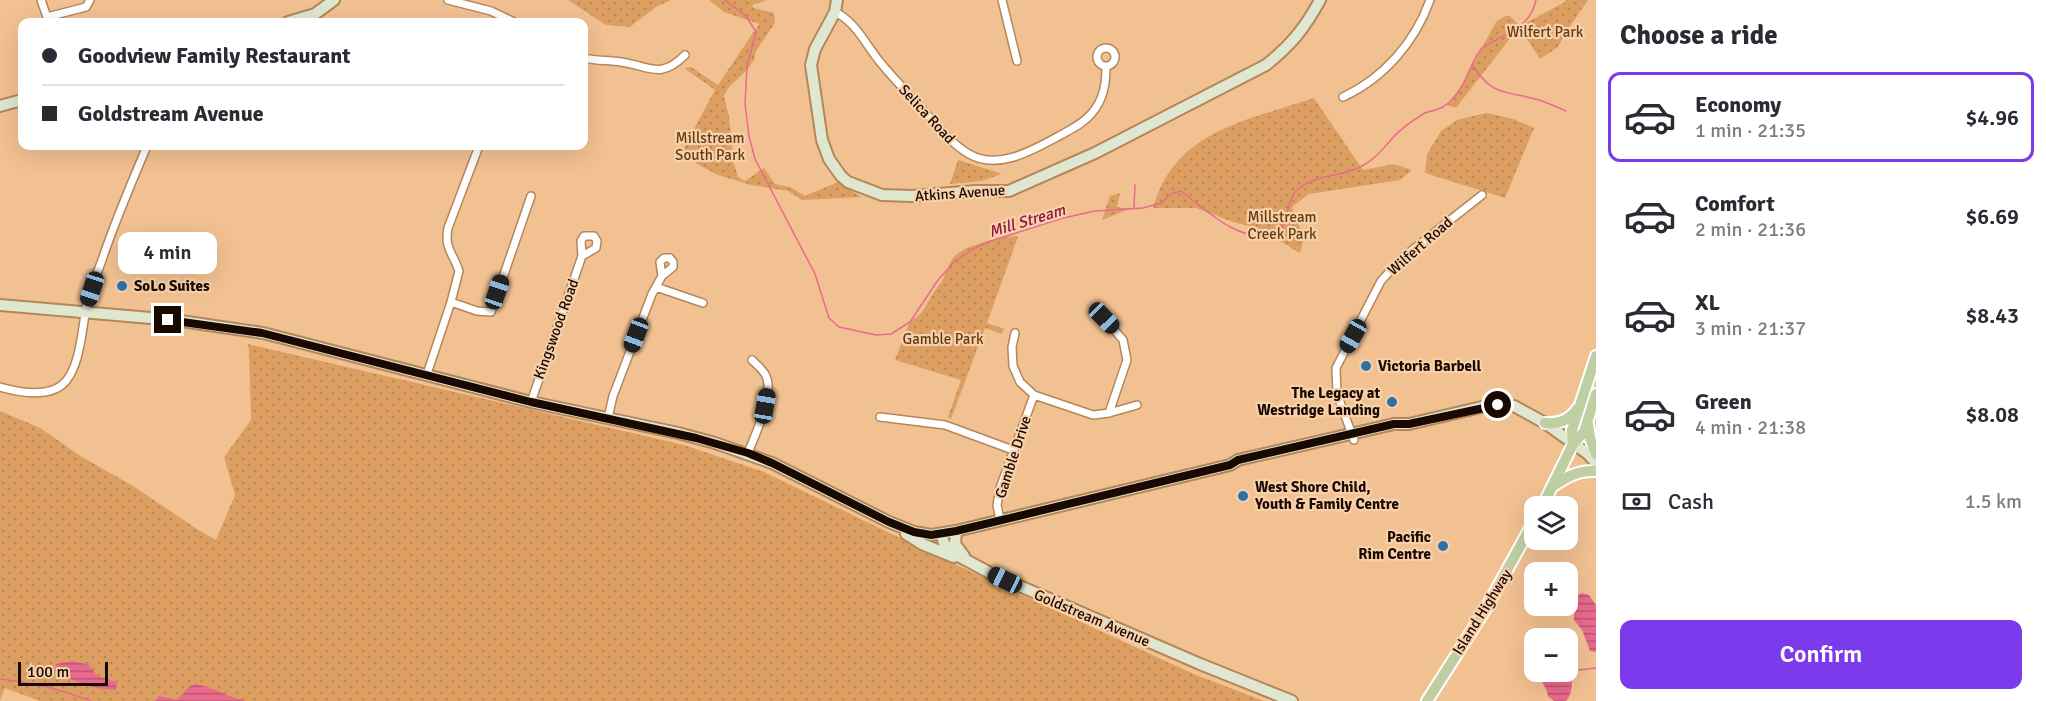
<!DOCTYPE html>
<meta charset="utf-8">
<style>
:root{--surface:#fff;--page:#f7f7f7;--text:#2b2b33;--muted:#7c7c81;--line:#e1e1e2;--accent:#7c3aed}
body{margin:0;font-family:Signika,sans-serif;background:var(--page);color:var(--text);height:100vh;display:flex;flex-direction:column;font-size:22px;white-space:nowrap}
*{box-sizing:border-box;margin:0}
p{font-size:20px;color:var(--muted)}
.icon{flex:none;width:33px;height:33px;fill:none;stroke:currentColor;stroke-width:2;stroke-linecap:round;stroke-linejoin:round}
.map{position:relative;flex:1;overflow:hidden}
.panel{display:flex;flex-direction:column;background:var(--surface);width:450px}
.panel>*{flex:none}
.hud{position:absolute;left:18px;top:18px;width:570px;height:132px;border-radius:12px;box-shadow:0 6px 24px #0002;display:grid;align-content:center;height:132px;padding:0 24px;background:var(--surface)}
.controls{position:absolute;left:1524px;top:496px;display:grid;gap:12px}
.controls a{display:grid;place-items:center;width:54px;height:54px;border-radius:12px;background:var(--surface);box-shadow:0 6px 24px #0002;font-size:30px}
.scale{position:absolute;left:18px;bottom:15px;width:90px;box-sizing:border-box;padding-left:6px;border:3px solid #190900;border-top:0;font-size:16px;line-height:21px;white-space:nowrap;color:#190900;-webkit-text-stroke:4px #f8d1ab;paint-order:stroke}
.end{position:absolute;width:27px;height:27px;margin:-14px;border:8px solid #190900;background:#fff;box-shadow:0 0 0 3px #fff}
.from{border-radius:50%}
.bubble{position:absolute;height:42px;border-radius:12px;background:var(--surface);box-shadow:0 6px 24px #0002;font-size:20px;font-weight:600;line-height:42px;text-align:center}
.car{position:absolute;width:18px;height:36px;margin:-18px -9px;border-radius:8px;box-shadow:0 0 4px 2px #0007;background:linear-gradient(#222 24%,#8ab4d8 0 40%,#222 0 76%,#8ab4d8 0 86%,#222 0)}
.hud b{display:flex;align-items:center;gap:21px;height:57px;font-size:22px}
.hud b+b{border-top:2px solid var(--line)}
.hud i{width:15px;height:15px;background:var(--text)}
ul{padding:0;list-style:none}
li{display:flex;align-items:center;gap:18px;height:90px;margin:0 12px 9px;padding:0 12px;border:3px solid transparent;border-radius:12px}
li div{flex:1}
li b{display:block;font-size:22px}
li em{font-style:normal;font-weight:600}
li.selected{border-color:var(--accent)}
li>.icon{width:54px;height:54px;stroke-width:1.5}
h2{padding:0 24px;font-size:27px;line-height:72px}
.pay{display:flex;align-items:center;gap:15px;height:66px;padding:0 24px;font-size:22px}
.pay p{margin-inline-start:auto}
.primary-button{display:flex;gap:12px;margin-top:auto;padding:12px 24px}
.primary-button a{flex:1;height:69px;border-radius:12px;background:var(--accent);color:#fff;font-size:24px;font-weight:600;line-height:69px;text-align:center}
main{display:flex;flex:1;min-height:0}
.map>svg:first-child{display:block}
</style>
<main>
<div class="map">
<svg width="1596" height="701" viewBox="0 0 1596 701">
<defs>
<pattern id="grass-dots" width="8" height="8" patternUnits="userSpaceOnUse" patternTransform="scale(1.5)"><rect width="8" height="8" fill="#dc9f61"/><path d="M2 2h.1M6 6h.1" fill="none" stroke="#bc8852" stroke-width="1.8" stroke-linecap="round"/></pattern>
<pattern id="water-rules" width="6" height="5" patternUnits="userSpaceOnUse" patternTransform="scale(1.5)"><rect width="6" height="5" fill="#e96a8d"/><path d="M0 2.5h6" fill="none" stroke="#bc5571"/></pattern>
</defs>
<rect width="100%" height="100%" fill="#f2c192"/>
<path fill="url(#grass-dots)" d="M568,0H671L656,7L630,27L606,25Z
M709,0H767L752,5L754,8L774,13L775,23L756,51L754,60L747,70L728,88L724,96L729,117L734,163L738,177L745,181L764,168L775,184L790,187L805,196L838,182L861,197L802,200L788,191L751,185L718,175L680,155L715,90L684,68L691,67L718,85L759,24L724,12Z
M1565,0H1588L1566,32L1558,47L1540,59L1519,27L1456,108L1448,105L1456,95L1496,22L1505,16H1510L1520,26L1565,2Z
M1314,98L1363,170L1394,164L1412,170L1400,180L1309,194L1292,207L1304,239L1300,253L1256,227L1236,223L1196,208H1153C1175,130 1246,121 1314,98Z
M1486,113L1514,119L1534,128L1505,198L1425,173L1427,154L1441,131L1457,120Z
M958,160L962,161L1002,174L981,181L950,184Z
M1120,193L1117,207L1130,209L1102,220L1110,196Z
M1014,236L1018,237L987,323L1004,329L1002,334L985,328L951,419L948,417L961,380L895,360L910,321C922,315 925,308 931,297C935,289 941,284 944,277C947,271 949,264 952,259C963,245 997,238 1014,236Z
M247,344L684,445L764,472L937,556L1196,675L1264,701H40L5,688L0,701V411L40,428L82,457L133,486L197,529L216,540L235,495L224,457L251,420L249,348Z"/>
<path fill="url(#water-rules)" d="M1582,593L1589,595L1596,605V652L1590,651L1582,630L1574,620V610L1578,595Z
M73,661L89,665L97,676L117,682L116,690C96,690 72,681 55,671L56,664Z
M1568,662C1572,673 1575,691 1566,701H1554L1548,696C1547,687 1540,682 1539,672H1568Z
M196,684C213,688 229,697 246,701H155L159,696L177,700L190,686Z"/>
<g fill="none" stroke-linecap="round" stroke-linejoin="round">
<path stroke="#e96a8d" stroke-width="1.5" d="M725,0L746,16L756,32L747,66L745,104L749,136L755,159L815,274L829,318L839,327L876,335L891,334L910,322L938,280L954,262L973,249L988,242L1063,218L1095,211L1143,208L1161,203L1171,194L1181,191C1206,210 1239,243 1273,235C1289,231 1285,200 1298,189C1316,174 1343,177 1362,166C1374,160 1381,151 1389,142C1398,131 1413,120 1425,113C1429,111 1433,111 1438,109C1446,107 1453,99 1458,92C1469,78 1471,60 1482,48C1504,34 1530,29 1536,0
M1473,66C1494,98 1507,90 1539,100C1548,103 1557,107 1566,111
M1134,208L1135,185
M1570,671L1596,668
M0,679C30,682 63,690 91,701"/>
<defs>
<path id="street" d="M41,0L47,17L86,7L90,0
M448,0L491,11L514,22
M1002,0L1017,61
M835,12C856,22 866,45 880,62C893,78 907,92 920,107C935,123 950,143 969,154C998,171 1033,150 1059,136C1071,129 1083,124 1092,113C1104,99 1106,83 1106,66
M1097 57a9 9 0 1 1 18 0a9 9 0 1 1-18 0Z
M584,58C596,61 608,60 621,62C650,66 660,80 685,55
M1343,97C1384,78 1415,42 1430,0
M656,287L703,303
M451,302L477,311L491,312L531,196
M1104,318L1123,340L1127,360L1109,413
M1015,333L1012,347L1013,366L1020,382L1034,395L1093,415L1109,413L1137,405
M427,374L451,302L459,271C453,253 444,248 448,228L479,146
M0,387C18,392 46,398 62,385C81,370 82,325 87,303C90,289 97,274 102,260C115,221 131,184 147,146
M531,402L582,256L581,241L584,236H594L597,241L596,248L582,256
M880,417L945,425L1013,450
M608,418L613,396L652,294L662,276L673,267V262L670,258H664L660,262L662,276
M1354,440L1337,394L1336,368L1381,281L1401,259L1482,195
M748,453C755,435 776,392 765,374C762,369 756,364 752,360
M1000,520L997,505L1000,488L1034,395"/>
<path id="secondary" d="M837,0L835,12L815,49L811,65L822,140L829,159L841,176L848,182L882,195L912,196L976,191H1009L1095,153L1266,65C1291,45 1305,28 1320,0
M288,22L315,14L334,0
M0,106L22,100
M0,305L174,320L263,333L531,402L678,433L715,443L772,463L889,522L914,532L931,535L956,531L1230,465L1238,460L1394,424H1409L1486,406L1498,405L1514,406L1545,423L1588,454L1596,463
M956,531L955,544L964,556
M906,534L922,544L954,557
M941,534L944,543L953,553L992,574L1200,664L1292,701"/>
<path id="primary" d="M1545,423C1558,424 1570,420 1577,409
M1588,424L1590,438L1596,454
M1573,444L1572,430L1596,356
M1553,486C1567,477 1578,470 1596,471
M1542,507L1573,444L1584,432L1596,394
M1427,701L1485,610L1534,521"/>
</defs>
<use href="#street" stroke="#b48659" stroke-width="10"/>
<use href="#secondary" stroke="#b48659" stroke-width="14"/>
<use href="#primary" stroke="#fff" stroke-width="14"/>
<use href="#street" stroke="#fff" stroke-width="7"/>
<use href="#secondary" stroke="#dfe7d1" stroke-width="10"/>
<use href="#primary" stroke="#bfcfa3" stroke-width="10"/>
</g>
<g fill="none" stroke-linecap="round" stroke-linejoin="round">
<path stroke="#190900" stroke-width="8" d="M168,320L262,333L531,402L696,438L748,453L772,463L889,522L914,532L931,535L956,531L1230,465L1238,460L1394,424H1409L1498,405"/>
</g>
<g fill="#2d72a7" stroke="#f8d1ab" stroke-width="2">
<circle cx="122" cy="286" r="6"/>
<circle cx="1366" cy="366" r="6"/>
<circle cx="1392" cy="402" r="6"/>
<circle cx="1243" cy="496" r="6"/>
<circle cx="1443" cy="546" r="6"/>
</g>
<g text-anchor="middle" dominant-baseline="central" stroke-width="4.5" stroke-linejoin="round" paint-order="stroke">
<g font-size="15" fill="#613c12" stroke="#f8d1ab">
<text x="1545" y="32">Wilfert Park</text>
<text x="710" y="138">Millstream<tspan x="710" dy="17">South Park</tspan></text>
<text x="1282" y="217">Millstream<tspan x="1282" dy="17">Creek Park</tspan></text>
<text x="943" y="339">Gamble Park</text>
</g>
<g font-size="15" fill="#190900" stroke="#f8d1ab">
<text transform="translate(927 114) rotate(47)">Selica Road</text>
<text transform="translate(960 193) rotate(-4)">Atkins Avenue</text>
<text transform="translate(1420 246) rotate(-41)">Wilfert Road</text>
<text transform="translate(556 329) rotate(-70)">Kingswood Road</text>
<text transform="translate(1013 457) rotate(-72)">Gamble Drive</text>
<text transform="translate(1482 612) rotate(-58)">Island Highway</text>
<text transform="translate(1092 618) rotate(23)">Goldstream Avenue</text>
</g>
<g font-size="15" font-weight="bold" fill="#190900" stroke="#f8d1ab" text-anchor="start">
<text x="134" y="286">SoLo Suites</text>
<text x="1378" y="366">Victoria Barbell</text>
<text x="1380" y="393" text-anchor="end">The Legacy at<tspan x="1380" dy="17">Westridge Landing</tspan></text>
<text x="1255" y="487">West Shore Child,<tspan x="1255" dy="17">Youth &amp; Family Centre</tspan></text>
<text x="1431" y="537" text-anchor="end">Pacific<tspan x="1431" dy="17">Rim Centre</tspan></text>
</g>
<g font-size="16" font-style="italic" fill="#8b1742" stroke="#f8d1ab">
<text transform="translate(1027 221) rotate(-17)">Mill Stream</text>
</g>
</g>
</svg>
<div class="controls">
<a><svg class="icon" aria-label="layers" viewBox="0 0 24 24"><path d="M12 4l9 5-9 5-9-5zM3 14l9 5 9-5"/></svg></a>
<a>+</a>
<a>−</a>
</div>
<div class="scale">100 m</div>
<i class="end from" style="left:1498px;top:405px"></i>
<i class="end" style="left:168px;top:320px"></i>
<div class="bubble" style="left:118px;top:232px;width:99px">4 min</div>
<i class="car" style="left:92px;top:289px;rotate:198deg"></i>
<i class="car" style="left:497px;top:292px;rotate:19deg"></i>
<i class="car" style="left:1104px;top:318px;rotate:136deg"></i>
<i class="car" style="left:636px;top:335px;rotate:201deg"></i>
<i class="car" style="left:1353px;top:336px;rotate:209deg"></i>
<i class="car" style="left:765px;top:406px;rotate:10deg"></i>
<i class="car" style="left:1005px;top:580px;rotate:295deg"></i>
<div class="hud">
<b><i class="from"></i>Goodview Family Restaurant</b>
<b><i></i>Goldstream Avenue</b>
</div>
</div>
<section class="panel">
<h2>Choose a ride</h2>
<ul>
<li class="selected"><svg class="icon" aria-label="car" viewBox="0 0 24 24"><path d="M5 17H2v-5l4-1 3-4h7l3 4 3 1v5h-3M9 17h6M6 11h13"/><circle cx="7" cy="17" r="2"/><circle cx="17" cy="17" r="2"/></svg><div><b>Economy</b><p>1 min · 21:35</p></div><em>$4.96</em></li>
<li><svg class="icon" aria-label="car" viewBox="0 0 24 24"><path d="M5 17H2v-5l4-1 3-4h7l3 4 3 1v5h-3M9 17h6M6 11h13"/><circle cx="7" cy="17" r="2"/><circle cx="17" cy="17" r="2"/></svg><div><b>Comfort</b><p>2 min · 21:36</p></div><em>$6.69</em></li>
<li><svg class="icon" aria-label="car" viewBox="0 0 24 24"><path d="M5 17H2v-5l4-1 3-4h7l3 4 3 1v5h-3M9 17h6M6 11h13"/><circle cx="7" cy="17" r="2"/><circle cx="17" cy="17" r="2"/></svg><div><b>XL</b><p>3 min · 21:37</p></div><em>$8.43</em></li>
<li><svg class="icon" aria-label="car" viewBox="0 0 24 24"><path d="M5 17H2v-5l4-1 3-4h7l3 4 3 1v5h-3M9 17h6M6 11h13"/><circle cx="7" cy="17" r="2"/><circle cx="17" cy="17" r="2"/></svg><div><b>Green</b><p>4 min · 21:38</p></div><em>$8.08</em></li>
</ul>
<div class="pay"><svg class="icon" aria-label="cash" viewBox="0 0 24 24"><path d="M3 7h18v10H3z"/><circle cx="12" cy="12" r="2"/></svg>Cash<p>1.5 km</p></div>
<div class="primary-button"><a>Confirm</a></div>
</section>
</main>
